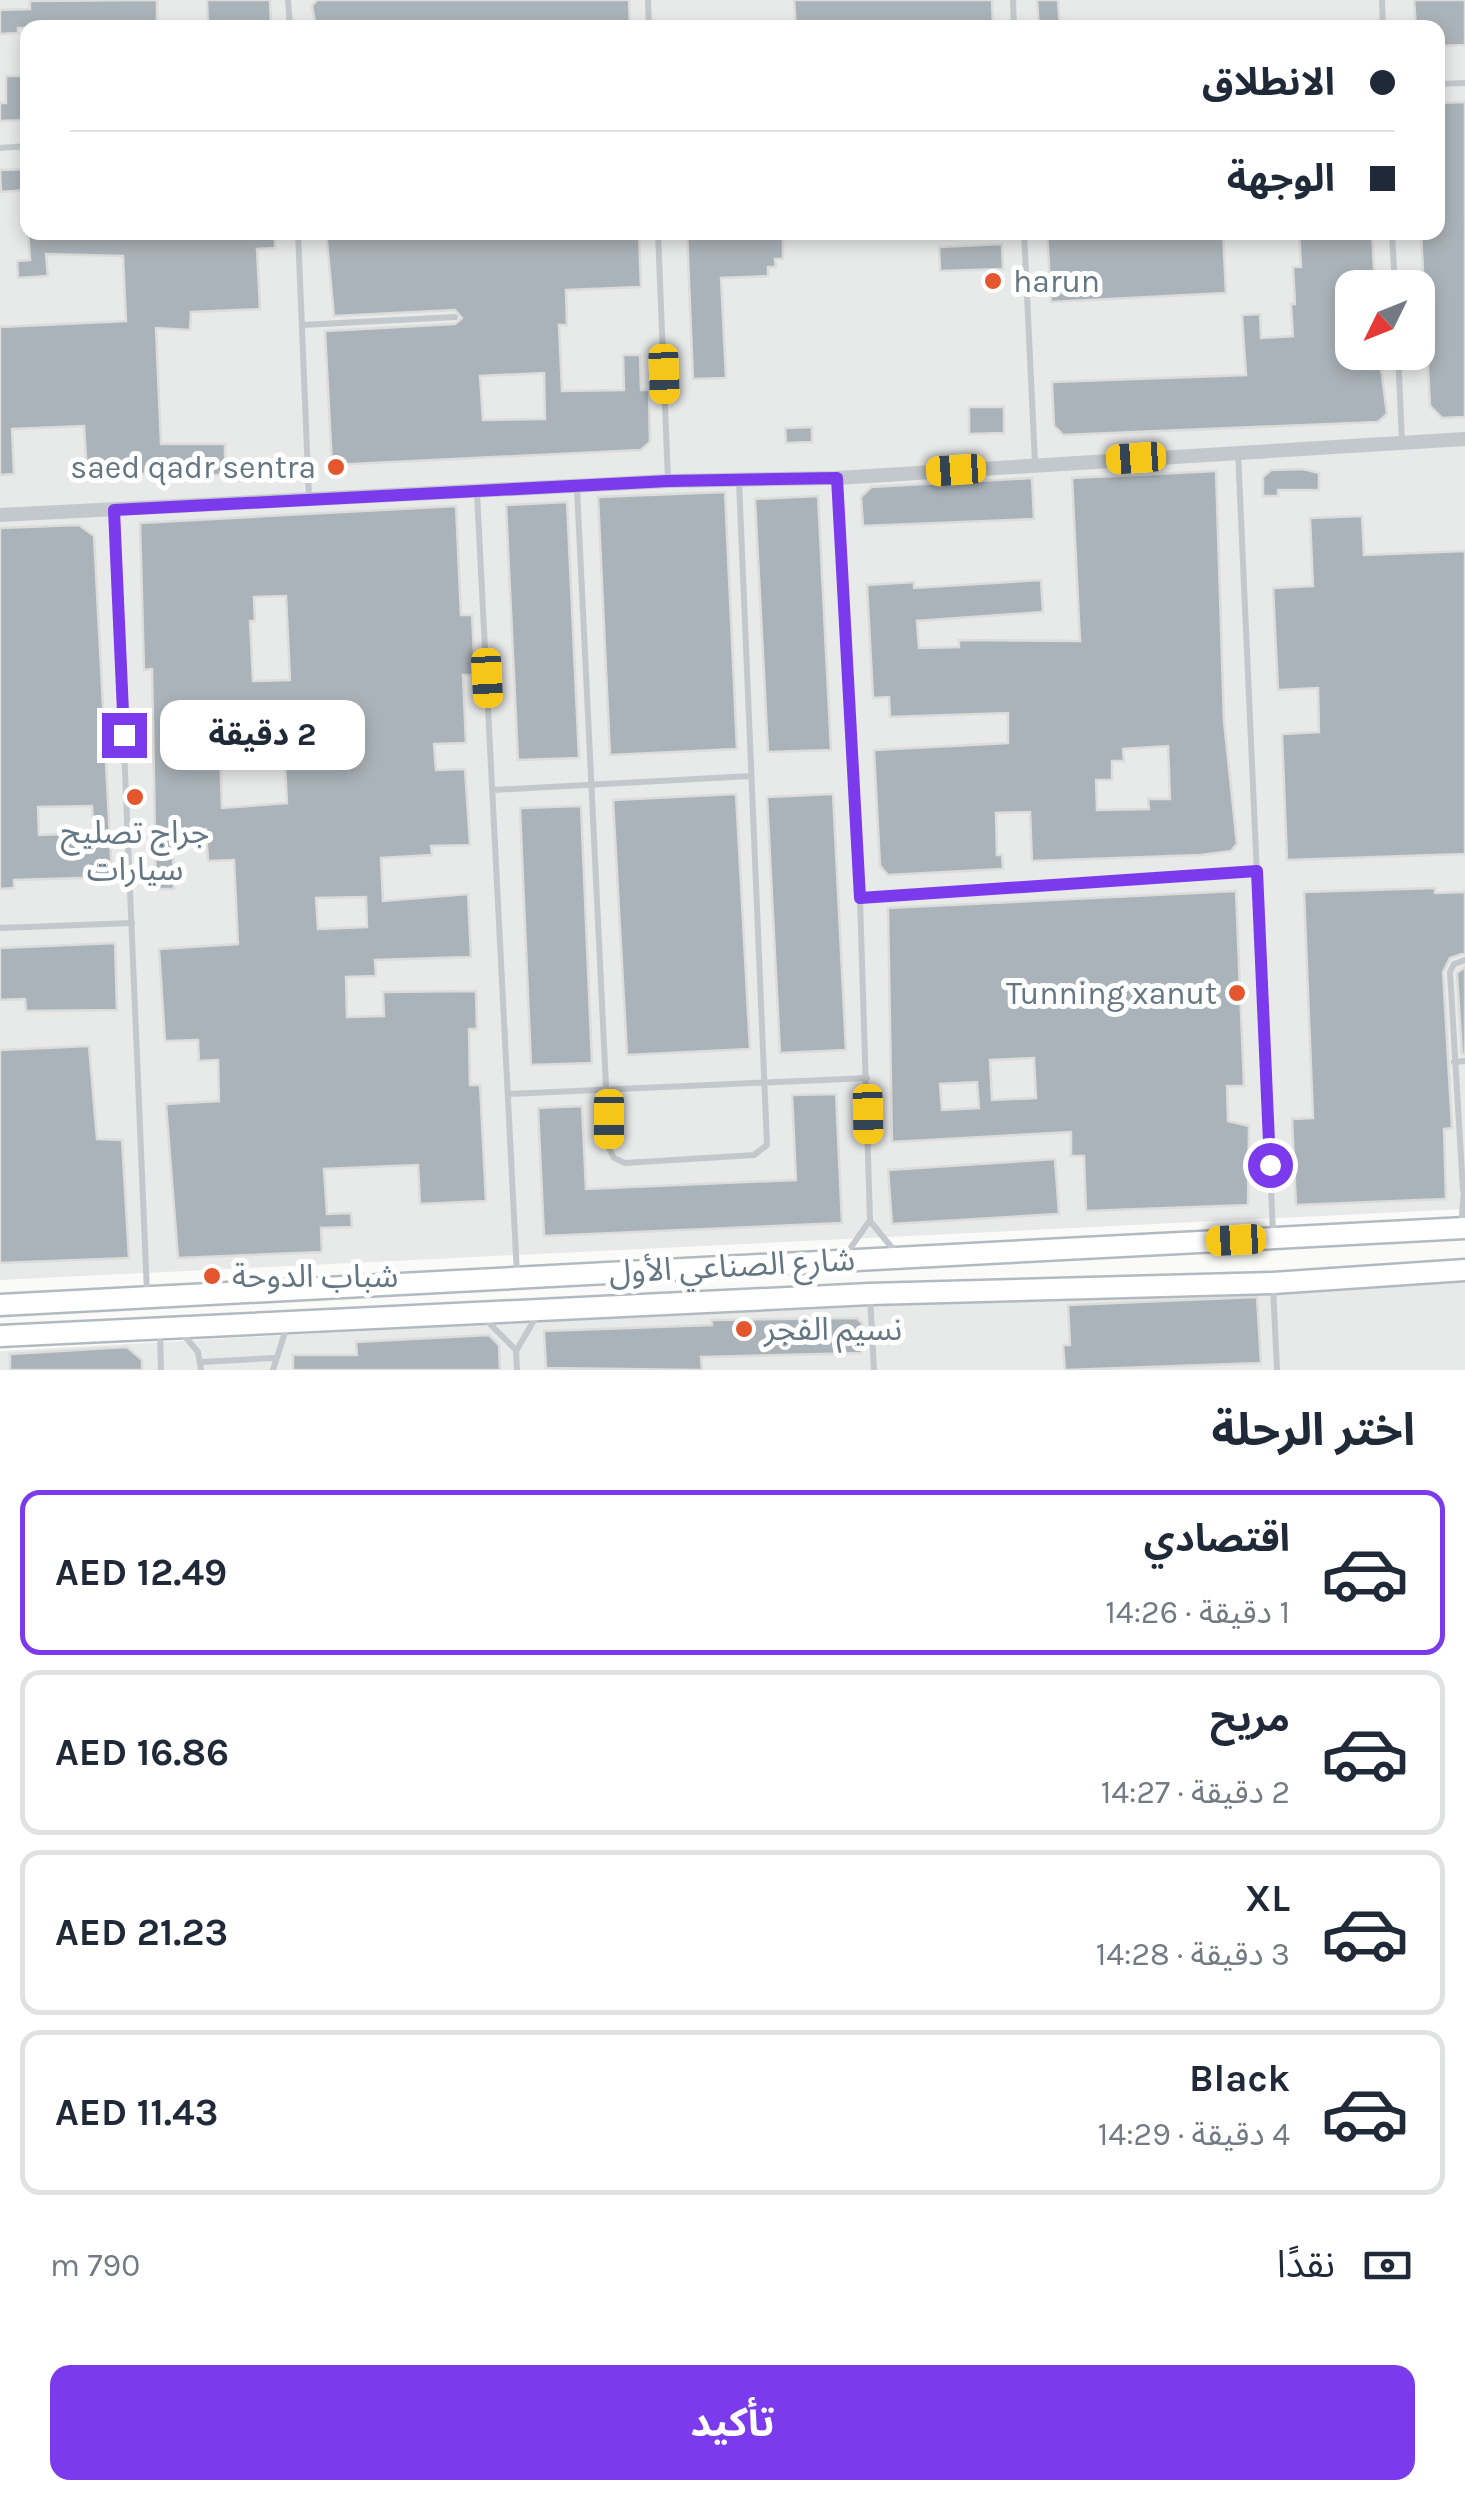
<!DOCTYPE html>
<html lang="ar">
<meta charset="utf-8">
<style>
:root{--surface:#fff;--page:#f6f6f7;--text:#1f2937;--muted:#747a83;--line:#e0e1e3;--accent:#7c3aed}
body{margin:0;font-family:Karla,"Noto Sans Arabic",sans-serif;background:var(--page);color:var(--text);direction:rtl;height:100vh;display:flex;flex-direction:column;font-size:38px;white-space:nowrap}
*{box-sizing:border-box;margin:0}
p{font-size:32px;color:var(--muted)}
.icon{flex:none;width:55px;height:55px;fill:none;stroke:currentColor;stroke-width:2;stroke-linecap:round;stroke-linejoin:round}
.map{position:relative;height:1370px;overflow:hidden;direction:ltr}
.details{display:flex;flex-direction:column;background:var(--surface);flex:1}
.details>*{flex:none}
.banner{position:absolute;left:20px;top:20px;width:1425px;height:220px;border-radius:20px;box-shadow:0 5px 15px #0003;direction:rtl;display:grid;align-content:center;height:220px;padding:0 50px;background:var(--surface)}
.needle{width:65px;rotate:227deg}
.fabs{position:absolute;left:1335px;top:270px;display:grid;gap:20px}
.fabs a{display:grid;place-items:center;width:100px;height:100px;border-radius:20px;background:var(--surface);box-shadow:0 5px 15px #0003;font-size:50px}
.end{position:absolute;width:45px;height:45px;margin:-22px;border:12px solid #7c3aed;background:#fff;box-shadow:0 0 0 5px #fff}
.from{border-radius:50%}
.bubble{position:absolute;height:70px;border-radius:20px;background:var(--surface);box-shadow:0 5px 15px #0003;font-size:32px;font-weight:700;line-height:70px;text-align:center;direction:rtl}
.car{position:absolute;width:30px;height:60px;margin:-30px -15px;border-radius:12px;box-shadow:0 0 8px 2px #0007;background:linear-gradient(#f5c518 24%,#345 0 40%,#f5c518 0 76%,#345 0 86%,#f5c518 0)}
.banner b{display:flex;align-items:center;gap:35px;height:95px;font-size:38px}
.banner b+b{border-top:2px solid var(--line)}
.banner i{width:25px;height:25px;background:var(--text)}
ul{padding:0;list-style:none}
li{display:flex;align-items:center;gap:30px;height:165px;margin:0 20px 15px;padding:0 30px;border:5px solid var(--line);border-radius:20px}
li div{flex:1}
li b{display:block;font-size:38px}
li em{font-style:normal;font-weight:700}
li.selected{border-color:var(--accent)}
li>.icon{width:90px;height:90px;stroke-width:1.5}
h2{padding:0 50px;font-size:45px;line-height:120px}
.pay{display:flex;align-items:center;gap:25px;height:110px;padding:0 50px;font-size:38px}
.pay p{margin-inline-start:auto}
.primary-button{display:flex;gap:20px;margin-top:auto;padding:20px 50px}
.primary-button a{flex:1;height:115px;border-radius:20px;background:var(--accent);color:#fff;font-size:40px;font-weight:700;line-height:115px;text-align:center}
.map>svg:first-child{display:block}
</style>
<div class="map">
<svg width="1465" height="1370" viewBox="0 0 1465 1370">
<rect width="100%" height="100%" fill="#fafaf8"/>
<path fill="#e8e9e9" fill-rule="evenodd" d="M0,0H1465V1209L0,1280ZM28,28H1438V232H28ZM1352,288H1418V352H1352Z
M1465,1270V1370H0V1351Z"/>
<path fill="#aab3b9" stroke="#dcdcda" stroke-width="2.5" fill-rule="evenodd" d="M157,0V28H18V33L0,34V10L30,9V1Z
M207,0H270L271,28H208Z
M317,0H629L630,28H316L312,6Z
M794,0H992L993,28H796Z
M1037,0H1058L1060,28H1039Z
M1414,0H1465V45L1438,46V28H1416Z
M6,76H28V120L0,121V103H6Z
M1465,102V417L1442,418L1430,406L1421,232H1438V103Z
M28,169V190L1,192L0,170Z
M28,232H275V248L257,249L260,309L191,312L190,330L156,328L161,444H225V475L87,473L84,426L12,429L14,474L0,475V327L126,321L123,256L46,254L48,276L18,278L17,261L30,260Z
M326,232H639L641,287L566,290L567,325H559L562,391L624,390L623,355H640L641,390H649L650,442L641,450L332,465L325,331L455,324L462,318L455,310L334,316ZM544,373L545,419L483,420L480,376Z
M687,232H783V259H775L776,267H768V276L721,278L726,378L693,379Z
M1047,232H1223L1226,293L1051,302Z
M1299,232H1372L1375,288H1352V352H1379L1387,414L1378,422L1063,435L1054,426L1052,382L1246,375L1242,315L1260,314L1261,338L1293,336L1291,304H1295L1293,267H1301Z
M1002,244L1003,269L940,271L939,247Z
M969,407H1004V433L969,434Z
M812,427V442L786,443L785,428Z
M1303,469L1319,473V490H1278V496H1263V477L1271,470Z
M1216,471L1224,721L1237,844L1231,851L1201,855L1032,861L1030,812L996,813L997,855H1002L1003,869L888,875L880,866L874,750L1008,743V713L890,717L889,697L873,698L867,585L914,582V588L1041,580L1043,612L917,621L919,648L959,647V640L1080,641L1072,478ZM1168,746L1170,799H1148L1149,809L1097,810L1096,780H1112V761H1124L1123,749Z
M1032,478L1034,519L863,526L861,497L871,487Z
M725,492L737,749L610,755L598,497Z
M818,496L831,750L768,752L755,499Z
M567,502L579,758L518,760L506,505Z
M456,506L461,615H472L475,675H463L466,743L434,744L436,770L465,769L470,845L431,846L432,855L381,858L383,901L468,894L471,957L375,960L376,976L346,977L347,1017L384,1016L383,992L476,991L477,1029H469L470,1085H480L486,1201L420,1204L418,1165L324,1169L327,1214L351,1213L352,1227L321,1228L322,1252L178,1258L166,1104L219,1101L218,1060L199,1061L198,1040L165,1041L159,949L238,944L234,860L208,861L206,829L172,830L174,889H156L152,669L144,670L140,523ZM286,596L290,680L253,681L250,621H255L254,597ZM284,746L287,803L222,808L220,749ZM366,897L367,927L318,929L316,898Z
M1362,516L1364,555L1465,551V854L1287,860L1282,734L1319,732L1318,688L1278,690L1273,588L1313,586L1310,518Z
M79,525L94,536L112,877L14,880V888L0,889V528ZM92,806L94,833L39,835L38,807Z
M736,794L750,1049L627,1055L613,800Z
M833,794L846,1050L780,1053L767,797Z
M581,806L592,1063L531,1065L520,808Z
M1435,888V893L1465,892V953L1450,958L1443,972L1452,1128L1444,1129L1446,1199L1296,1205L1292,1119L1313,1118L1304,892Z
M1236,891L1244,1086H1227L1228,1121L1249,1126L1248,1205L1086,1211L1084,1156H1071V1132L892,1142L888,908ZM1034,1058L1036,1098L992,1100L990,1060ZM977,1082L979,1108L942,1110L940,1084Z
M115,943L117,1010L26,1011L25,999L0,1000V948Z
M1465,967V1054H1462L1457,973Z
M89,1046L97,1139L122,1140L129,1258L0,1263V1050Z
M836,1094L842,1223L544,1236L538,1108L582,1106L586,1189L796,1180L792,1095Z
M1055,1159L1059,1214L892,1224L888,1170Z
M1257,1297L1261,1363L1065,1370L1063,1345H1070L1068,1305Z
M857,1318L862,1323L861,1353L701,1357L702,1370L546,1368L544,1331L712,1325L711,1320Z
M489,1335L499,1345L500,1370H293V1355H357L356,1342Z
M127,1347L142,1360V1370H10V1354Z"/>
<g fill="none" stroke-linecap="round" stroke-linejoin="round">
<defs>
<path id="secondary" d="M0,1305L1465,1228
M0,1336L870,1294L1273,1283L1465,1270"/>
</defs>
<use href="#secondary" stroke="#b3babf" stroke-width="25"/>
<path stroke="#c3c8cc" stroke-width="6" d="M288,0L290,28
M648,0L649,28
M1013,0L1014,28
M1382,0L1383,28
M1438,84L1465,83
M0,148L28,146
M298,232L309,498
M658,232L668,480
M1024,232L1035,463
M1392,232L1395,288
M302,325L455,317
M1398,352L1402,441
M1238,451L1273,1233
M837,479L860,898L870,1220L847,1253
M577,488L609,1148L614,1158L625,1163L754,1155L767,1145L739,481
M477,493L517,1275
M114,511L147,1293
M493,790L751,776
M860,898L1257,871
M0,928L132,923
M1454,1062L1465,1061
M508,1094L867,1078
M1463,1190L1450,972L1454,964L1465,960
M870,1221L897,1254
M1461,1227L1464,1190
M1273,1286L1277,1370
M870,1296L874,1370
M486,1320L516,1350
M160,1331L161,1370
M183,1334L198,1352L201,1370
M201,1362L274,1358
M273,1370L286,1329
M517,1370L516,1351L536,1317"/>
<path stroke="#c3c8cc" stroke-width="14" d="M0,515L668,481L837,478L1465,439"/>
<use href="#secondary" stroke="#fff" stroke-width="20"/>
</g>
<g fill="none" stroke-linecap="round" stroke-linejoin="round">
<path stroke="#7c3aed" stroke-width="12" d="M124,735L114,510L668,481L837,478L860,898L1257,871L1270,1165"/>
</g>
<g fill="#e4572e" stroke="#fff" stroke-width="4">
<circle cx="993" cy="281" r="10"/>
<circle cx="336" cy="467" r="10"/>
<circle cx="135" cy="797" r="10"/>
<circle cx="1237" cy="993" r="10"/>
<circle cx="212" cy="1276" r="10"/>
<circle cx="744" cy="1329" r="10"/>
</g>
<g text-anchor="middle" dominant-baseline="central" stroke-width="10" stroke-linejoin="round" paint-order="stroke">
<g font-size="32" fill="#657683" stroke="#fff" text-anchor="start">
<text x="1013" y="281">harun</text>
<text x="316" y="467" text-anchor="end">saed qadr sentra</text>
<text x="135" y="832" text-anchor="middle">جراج تصليح<tspan x="135" dy="37">سيارات</tspan></text>
<text x="1217" y="993" text-anchor="end">Tunning xanut</text>
<text x="232" y="1276">شباب الدوحة</text>
<text x="764" y="1329">نسيم الفجر</text>
</g>
<g font-size="32" fill="#657683" stroke="#fff">
<text transform="translate(732 1266) rotate(-3)">شارع الصناعي الأول</text>
</g>
</g>
</svg>
<div class="fabs">
<a><svg class="needle" viewBox="-14 -14 28 28"><path d="M0-13l5 13h-10z" fill="#e53935"/><path d="M0 13l5-13h-10z" fill="#747a83"/></svg></a>
</div>
<i class="end from" style="left:1270px;top:1165px"></i>
<i class="end" style="left:124px;top:735px"></i>
<div class="bubble" style="left:160px;top:700px;width:205px">2 دقيقة</div>
<i class="car" style="left:664px;top:374px;rotate:178deg"></i>
<i class="car" style="left:1136px;top:458px;rotate:266deg"></i>
<i class="car" style="left:956px;top:470px;rotate:266deg"></i>
<i class="car" style="left:487px;top:678px;rotate:177deg"></i>
<i class="car" style="left:868px;top:1114px;rotate:179deg"></i>
<i class="car" style="left:609px;top:1119px;rotate:180deg"></i>
<i class="car" style="left:1236px;top:1240px;rotate:267deg"></i>
<div class="banner">
<b><i class="from"></i>الانطلاق</b>
<b><i></i>الوجهة</b>
</div>
</div>
<section class="details">
<h2>اختر الرحلة</h2>
<ul>
<li class="selected"><svg class="icon" aria-label="car" viewBox="0 0 24 24"><path d="M5 17H2v-5l4-1 3-4h7l3 4 3 1v5h-3M9 17h6M6 11h13"/><circle cx="7" cy="17" r="2"/><circle cx="17" cy="17" r="2"/></svg><div><b>اقتصادي</b><p>1 دقيقة · 14:26</p></div><em>AED 12.49</em></li>
<li><svg class="icon" aria-label="car" viewBox="0 0 24 24"><path d="M5 17H2v-5l4-1 3-4h7l3 4 3 1v5h-3M9 17h6M6 11h13"/><circle cx="7" cy="17" r="2"/><circle cx="17" cy="17" r="2"/></svg><div><b>مريح</b><p>2 دقيقة · 14:27</p></div><em>AED 16.86</em></li>
<li><svg class="icon" aria-label="car" viewBox="0 0 24 24"><path d="M5 17H2v-5l4-1 3-4h7l3 4 3 1v5h-3M9 17h6M6 11h13"/><circle cx="7" cy="17" r="2"/><circle cx="17" cy="17" r="2"/></svg><div><b>XL</b><p>3 دقيقة · 14:28</p></div><em>AED 21.23</em></li>
<li><svg class="icon" aria-label="car" viewBox="0 0 24 24"><path d="M5 17H2v-5l4-1 3-4h7l3 4 3 1v5h-3M9 17h6M6 11h13"/><circle cx="7" cy="17" r="2"/><circle cx="17" cy="17" r="2"/></svg><div><b>Black</b><p>4 دقيقة · 14:29</p></div><em>AED 11.43</em></li>
</ul>
<div class="pay"><svg class="icon" aria-label="cash" viewBox="0 0 24 24"><path d="M3 7h18v10H3z"/><circle cx="12" cy="12" r="2"/></svg>نقدًا<p>790 m</p></div>
<div class="primary-button"><a>تأكيد</a></div>
</section>
